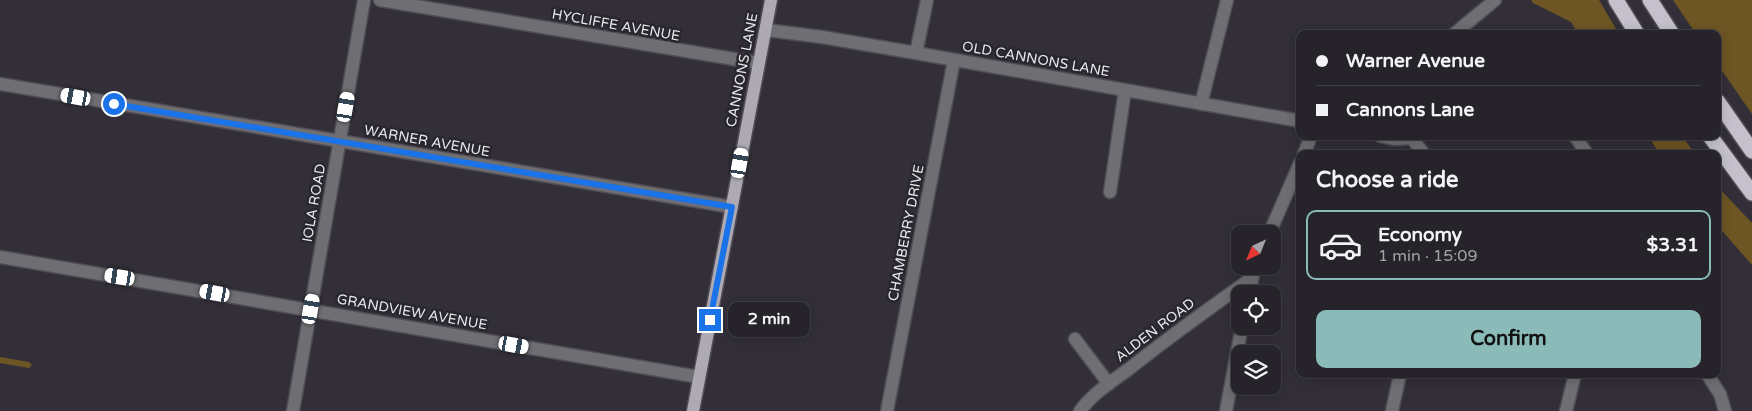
<!DOCTYPE html>
<meta charset="utf-8">
<style>
:root{--surface:#26232a;--page:#2e2b32;--text:#f1f3f6;--muted:#a4a4a8;--line:#424047;--accent:#8bbbb9}
body{margin:0;font-family:"Varela Round",sans-serif;background:var(--page);color:var(--text);height:100vh;display:flex;flex-direction:column;font-size:19px;white-space:nowrap}
*{box-sizing:border-box;margin:0}
p{font-size:16px;color:var(--muted)}
.icon{flex:none;width:28px;height:28px;fill:none;stroke:currentColor;stroke-width:2;stroke-linecap:round;stroke-linejoin:round}
.map{position:relative;flex:1;overflow:hidden}
.side{position:absolute;left:1296px;top:150px;width:425px;height:228px;display:flex;flex-direction:column;background:var(--surface);border-radius:10px;box-shadow:0 2px 12px #0003,0 0 0 1px var(--line)}
.side>*{flex:none}
.hud{position:absolute;left:1296px;top:30px;width:425px;height:110px;border-radius:10px;box-shadow:0 2px 12px #0003,0 0 0 1px var(--line);display:grid;align-content:center;height:110px;padding:0 20px;background:var(--surface)}
.needle{width:32px;rotate:223deg}
.tools{position:absolute;left:1231px;top:225px;display:grid;gap:10px}
.tools a{display:grid;place-items:center;width:50px;height:50px;border-radius:10px;background:var(--surface);box-shadow:0 2px 12px #0003,0 0 0 1px var(--line);font-size:25px}
.end{position:absolute;width:22px;height:22px;margin:-11px;border:6px solid #1a73e8;background:#fff;box-shadow:0 0 0 2px #fff}
.from{border-radius:50%}
.bubble{position:absolute;height:35px;border-radius:10px;background:var(--surface);box-shadow:0 2px 12px #0003,0 0 0 1px var(--line);font-size:16px;font-weight:700;line-height:35px;text-align:center}
.car{position:absolute;width:15px;height:30px;margin:-15px -8px;border-radius:6px;box-shadow:0 0 4px 1px #0007;background:linear-gradient(#fff 24%,#345 0 40%,#fff 0 76%,#345 0 86%,#fff 0)}
.hud b{display:flex;align-items:center;gap:18px;height:48px;font-size:19px}
.hud b+b{border-top:1px solid var(--line)}
.hud i{width:12px;height:12px;background:var(--text)}
ul{padding:0;list-style:none}
li{display:flex;align-items:center;gap:15px;height:70px;margin:0 10px 8px;padding:0 10px;border:2px solid transparent;border-radius:10px}
li div{flex:1}
li b{display:block;font-size:19px}
li em{font-style:normal;font-weight:700}
li.on{border-color:var(--accent)}
li>.icon{width:45px;height:45px;stroke-width:1.5}
h2{padding:0 20px;font-size:22px;line-height:60px}
.action{display:flex;gap:10px;margin-top:auto;padding:10px 20px}
.action a{flex:1;height:58px;border-radius:10px;background:var(--accent);color:#111;font-size:20px;font-weight:700;line-height:58px;text-align:center}
.map>svg:first-child{display:block}
</style>
<div class="map">
<svg width="1752" height="411" viewBox="0 0 1752 411">
<rect width="100%" height="100%" fill="#332f38"/>
<path fill="#6d5623" d="M1531,0H1599L1619,34H1578L1571,22L1533,3Z
M1673,0H1752V114L1718,65V34H1696Z
M1648,136H1682L1695,154H1660Z
M1718,187L1752,223V265L1718,226Z
M0,357L29,362L32,365L29,368L0,363Z"/>
<g fill="none" stroke-linecap="round" stroke-linejoin="round">
<defs>
<path id="minor" d="M380,0L758,63
M766,30L822,37L916,53L1300,121
M1454,34L1495,0
M916,53L927,0
M0,84L732,207
M1201,104L1227,0
M1380,136L1394,139L1411,138
M1410,136L1424,154
M1575,136L1587,154
M1304,154L1311,136
M1110,192L1125,90
M1269,234L1300,163
M0,257L699,377
M1249,294L1255,266
M1075,339L1109,384
M1707,374L1720,394L1725,411
M293,411L364,0
M887,411L954,60
M1080,411C1092,394 1112,381 1129,369C1169,337 1211,307 1252,278
M1226,411L1242,326
M1392,411L1400,374
M1566,411L1575,374"/>
<path id="major" d="M693,411L771,0"/>
<path id="highway" d="M1616,0L1637,34
M1650,0L1672,34
M1718,102L1752,151
M1710,136L1752,193"/>
</defs>
<use href="#minor" stroke="#504c55" stroke-width="15"/>
<use href="#major" stroke="#504c55" stroke-width="15"/>
<use href="#highway" stroke="#504c55" stroke-width="18"/>
<use href="#minor" stroke="#6f6e72" stroke-width="12"/>
<use href="#major" stroke="#adaab3" stroke-width="12"/>
<use href="#highway" stroke="#c5c1cc" stroke-width="15"/>
</g>
<g fill="none" stroke-linecap="round" stroke-linejoin="round">
<path stroke="#1a73e8" stroke-width="6" d="M114,104L732,207L710,320"/>
</g>
<g text-anchor="middle" dominant-baseline="central" stroke-width="5" stroke-linejoin="round" paint-order="stroke">
<g font-size="14" fill="#e9e7ed" stroke="#29262e">
<text transform="translate(616 25) rotate(10)">HYCLIFFE AVENUE</text>
<text transform="translate(1036 59) rotate(10)">OLD CANNONS LANE</text>
<text transform="translate(742 70) rotate(-79)">CANNONS LANE</text>
<text transform="translate(427 141) rotate(10)">WARNER AVENUE</text>
<text transform="translate(314 203) rotate(-80)">IOLA ROAD</text>
<text transform="translate(906 233) rotate(-79)">CHAMBERRY DRIVE</text>
<text transform="translate(412 312) rotate(10)">GRANDVIEW AVENUE</text>
<text transform="translate(1155 330) rotate(-37)">ALDEN ROAD</text>
</g>
</g>
</svg>
<div class="tools">
<a><svg class="needle" viewBox="-14 -14 28 28"><path d="M0-13l5 13h-10z" fill="#e53935"/><path d="M0 13l5-13h-10z" fill="#a4a4a8"/></svg></a>
<a><svg class="icon" aria-label="locate" viewBox="0 0 24 24"><circle cx="12" cy="12" r="6"/><path d="M12 2v4M12 18v4M2 12h4M18 12h4"/></svg></a>
<a><svg class="icon" aria-label="layers" viewBox="0 0 24 24"><path d="M12 4l9 5-9 5-9-5zM3 14l9 5 9-5"/></svg></a>
</div>
<i class="end from" style="left:114px;top:104px"></i>
<i class="end" style="left:710px;top:320px"></i>
<div class="bubble" style="left:728px;top:302px;width:82px">2 min</div>
<i class="car" style="left:76px;top:97px;rotate:280deg"></i>
<i class="car" style="left:346px;top:107px;rotate:10deg"></i>
<i class="car" style="left:740px;top:163px;rotate:10deg"></i>
<i class="car" style="left:120px;top:277px;rotate:279deg"></i>
<i class="car" style="left:215px;top:293px;rotate:280deg"></i>
<i class="car" style="left:311px;top:309px;rotate:10deg"></i>
<i class="car" style="left:514px;top:345px;rotate:100deg"></i>
<div class="hud">
<b><i class="from"></i>Warner Avenue</b>
<b><i></i>Cannons Lane</b>
</div>
<section class="side">
<h2>Choose a ride</h2>
<ul>
<li class="on"><svg class="icon" aria-label="car" viewBox="0 0 24 24"><path d="M5 17H2v-5l4-1 3-4h7l3 4 3 1v5h-3M9 17h6M6 11h13"/><circle cx="7" cy="17" r="2"/><circle cx="17" cy="17" r="2"/></svg><div><b>Economy</b><p>1 min · 15:09</p></div><em>$3.31</em></li>
</ul>
<div class="action"><a>Confirm</a></div>
</section>
</div>
